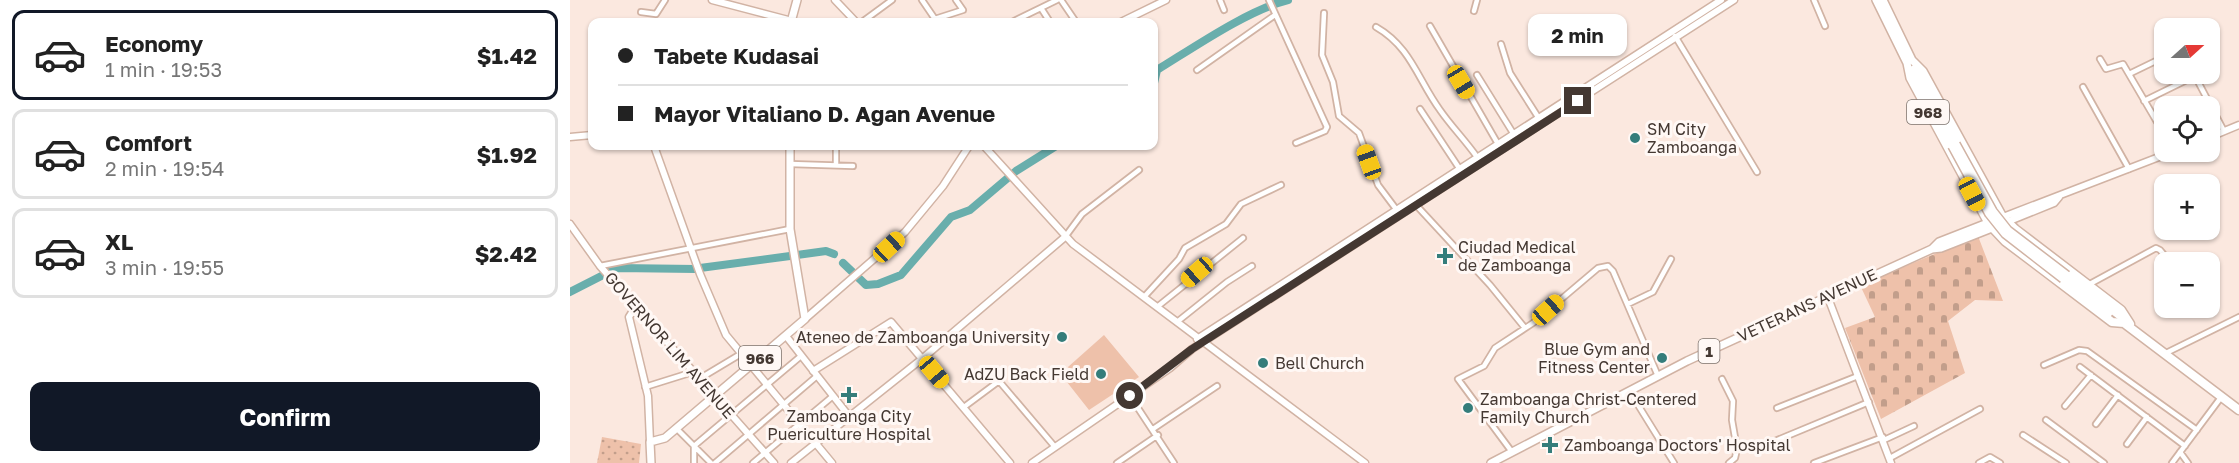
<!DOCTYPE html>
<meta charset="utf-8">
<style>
:root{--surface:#fff;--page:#f2f2f2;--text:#222;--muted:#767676;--line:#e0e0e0;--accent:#111827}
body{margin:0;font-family:"Golos Text",sans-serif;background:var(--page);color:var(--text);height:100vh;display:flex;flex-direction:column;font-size:22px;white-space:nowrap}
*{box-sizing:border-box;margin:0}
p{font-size:20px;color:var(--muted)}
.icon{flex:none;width:33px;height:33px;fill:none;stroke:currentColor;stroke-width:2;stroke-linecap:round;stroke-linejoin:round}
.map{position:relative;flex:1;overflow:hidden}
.details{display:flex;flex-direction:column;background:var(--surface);width:570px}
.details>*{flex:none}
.guide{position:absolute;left:18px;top:18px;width:570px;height:132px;border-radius:12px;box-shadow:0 2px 4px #0004;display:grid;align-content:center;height:132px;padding:0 30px;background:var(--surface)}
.needle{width:39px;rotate:69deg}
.controls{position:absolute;left:1584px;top:18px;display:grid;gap:12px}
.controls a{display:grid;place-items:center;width:66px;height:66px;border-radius:12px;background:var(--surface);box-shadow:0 2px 4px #0004;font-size:30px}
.end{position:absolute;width:27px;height:27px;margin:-14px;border:8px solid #443832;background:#fff;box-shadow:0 0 0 3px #fff}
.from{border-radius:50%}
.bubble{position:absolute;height:42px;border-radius:12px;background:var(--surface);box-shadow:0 2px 4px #0004;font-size:20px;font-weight:700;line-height:42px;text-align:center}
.car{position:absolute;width:18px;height:36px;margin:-18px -9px;border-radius:8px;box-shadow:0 0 4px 2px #0007;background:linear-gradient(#f5c518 24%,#345 0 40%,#f5c518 0 76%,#345 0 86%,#f5c518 0)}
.guide b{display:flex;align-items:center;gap:21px;height:57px;font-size:22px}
.guide b+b{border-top:2px solid var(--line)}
.guide i{width:15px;height:15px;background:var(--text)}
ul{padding:10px 0 0;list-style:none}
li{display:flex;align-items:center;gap:18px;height:90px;margin:0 12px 9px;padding:0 18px;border:3px solid var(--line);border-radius:12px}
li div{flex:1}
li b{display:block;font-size:22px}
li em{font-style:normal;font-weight:700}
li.current{border-color:var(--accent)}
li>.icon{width:54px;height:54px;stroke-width:1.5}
.button{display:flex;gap:12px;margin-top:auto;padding:12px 30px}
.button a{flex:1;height:69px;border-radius:12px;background:var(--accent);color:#fff;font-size:24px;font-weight:700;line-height:69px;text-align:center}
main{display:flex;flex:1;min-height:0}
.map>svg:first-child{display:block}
</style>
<main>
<section class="details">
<ul>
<li class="current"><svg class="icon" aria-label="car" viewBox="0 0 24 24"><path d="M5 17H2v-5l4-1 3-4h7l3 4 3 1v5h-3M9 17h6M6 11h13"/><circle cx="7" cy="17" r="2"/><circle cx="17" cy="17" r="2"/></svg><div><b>Economy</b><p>1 min · 19:53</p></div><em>$1.42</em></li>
<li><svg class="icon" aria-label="car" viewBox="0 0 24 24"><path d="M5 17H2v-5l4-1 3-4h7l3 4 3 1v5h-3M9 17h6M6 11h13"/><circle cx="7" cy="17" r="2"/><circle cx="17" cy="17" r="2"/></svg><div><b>Comfort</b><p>2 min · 19:54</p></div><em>$1.92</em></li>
<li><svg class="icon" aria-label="car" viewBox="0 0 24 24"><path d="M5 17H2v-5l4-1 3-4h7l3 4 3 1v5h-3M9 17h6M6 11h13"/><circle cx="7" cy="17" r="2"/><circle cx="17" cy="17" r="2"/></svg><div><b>XL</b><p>3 min · 19:55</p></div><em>$2.42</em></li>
</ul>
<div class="button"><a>Confirm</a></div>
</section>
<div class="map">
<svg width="1669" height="463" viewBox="0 0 1669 463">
<defs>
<pattern id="grass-dots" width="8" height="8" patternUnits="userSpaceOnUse" patternTransform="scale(1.5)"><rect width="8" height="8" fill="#eec1aa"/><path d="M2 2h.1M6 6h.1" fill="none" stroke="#c29e8b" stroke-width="1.8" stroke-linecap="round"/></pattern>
<pattern id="cemetery-stones" width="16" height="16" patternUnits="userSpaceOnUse" patternTransform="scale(1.5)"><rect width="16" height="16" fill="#eec1aa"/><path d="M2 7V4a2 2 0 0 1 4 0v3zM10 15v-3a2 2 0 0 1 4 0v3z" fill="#c29e8b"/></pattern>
</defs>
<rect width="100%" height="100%" fill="#fbe8df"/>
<path fill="url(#grass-dots)" d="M32,437L71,444L69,463H27Z"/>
<path fill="url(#cemetery-stones)" d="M1408,236L1433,301L1405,300L1378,321L1395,373L1311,419L1275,328L1305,317L1290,285Z"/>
<path fill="#eec1aa" d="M534,335L569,377L519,410L493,377L500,370L498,367Z"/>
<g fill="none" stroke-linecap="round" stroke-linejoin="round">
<path stroke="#69aeac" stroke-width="8" d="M584,83L587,70C623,48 678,10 718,0
M227,255L256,251L264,254
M273,263L296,285L308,284L331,275L381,217L400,210L446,171L486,146
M130,268L220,256
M0,292L47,268L126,269"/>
<defs>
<path id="street" d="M352,0L367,22
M491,0L506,22
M650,0L654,10
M699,0L757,127L755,131L726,143
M1244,0L1255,26
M471,8L480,22
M904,11L907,0
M71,12L86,14L95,0
M754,13L752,55L763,82L769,116L789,133L808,185L826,209
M365,19L393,10L386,0
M292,22L322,0
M442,22L487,0
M860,26L928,144
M806,27C841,47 848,80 870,110C881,126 895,140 907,157
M1105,36L1187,172
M931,44L940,73L968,117
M1530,59L1536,69L1553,64L1587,122H1594
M627,70L705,15
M1559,74L1594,57
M1624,74L1654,131
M907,75L943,133
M1513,87L1559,169
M1574,101L1625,76
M1630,106L1640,102
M850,109L891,171
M266,146V165
M220,164L283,166
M846,205L920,285L955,328
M495,237L512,214L569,170
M30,266L220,229
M1518,285L1586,248L1590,250L1600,262
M574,297L609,259L615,248L656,224L671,204L711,185
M1058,304L1083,292L1101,259
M587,307L673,238
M607,322L657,282L682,266
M1596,353L1669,317
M1474,365L1509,350L1517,351L1627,430
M1510,367L1615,446
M129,379L169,355
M1152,379L1163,401L1162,420L1167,449L1165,458L1159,463
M75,387L123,372
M1060,392L1104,463
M560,396L604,463
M1495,406L1521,375
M394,407L429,381L485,447
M1207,408L1288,376
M1476,420L1534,463
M1526,424L1548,395
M106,428L141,463
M583,429L647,386
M1453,435L1496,463
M1314,440L1344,426
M1205,441L1299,402
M1557,444L1577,417
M942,452L888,379L914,366L925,348L963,323L1028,268L1038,266L1043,271L1088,376
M1610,452L1618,463
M1320,458L1410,409
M124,463V446L231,356
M145,463L247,376
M183,463L263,396
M547,463L588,435
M1244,463L1313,437
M1409,463L1420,457L1430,463
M1602,463L1652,396"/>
<path id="secondary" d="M142,0L222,21
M265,0L286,22
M551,22L596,0
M0,137L22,135
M1640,137L1669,125
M84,146L130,274L156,335L262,463
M414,146L503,244L795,463
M1433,217L1602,152
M1437,222L1484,203L1489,197
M0,224L30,266L204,463
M1257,295L1321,463
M66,306L59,317L78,396L80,442
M235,319L335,232L373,186L399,146
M216,336L278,415
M627,339L1151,0
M243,371L321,322L440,463
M221,463L353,358L495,237
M462,463L600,368L622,349L1164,0"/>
<path id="primary" d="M1306,0L1337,63L1340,78L1418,223
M221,22L227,0
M1345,68L1386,144
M1341,70L1382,146
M1362,249L1371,248L1427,226
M1497,275L1556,321
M1493,279L1539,313
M81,463L80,442L95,438L235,319L220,229V146
M921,463L1117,361L1362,249L1369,242L1433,217L1353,71L1342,60L1313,0"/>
<path id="highway" d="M1433,217L1445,229L1551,310L1560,324
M1418,223L1435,241L1542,322L1554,323L1669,410"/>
</defs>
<use href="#street" stroke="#d1b3a4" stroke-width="8"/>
<use href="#secondary" stroke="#d1b3a4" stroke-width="9"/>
<use href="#primary" stroke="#d1b3a4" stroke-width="10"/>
<use href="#highway" stroke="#d1b3a4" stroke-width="11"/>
<use href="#street" stroke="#fff" stroke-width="4.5"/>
<use href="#secondary" stroke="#fff" stroke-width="6"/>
<use href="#primary" stroke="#fff" stroke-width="7"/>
<use href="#highway" stroke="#fff" stroke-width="8"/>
<defs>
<path id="primary-bridge" d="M1386,144L1423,211L1438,230L1497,275
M1382,146L1419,214L1435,234L1493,279"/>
</defs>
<use href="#primary-bridge" stroke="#d1b3a4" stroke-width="10" stroke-linecap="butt"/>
<use href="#primary-bridge" stroke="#fff" stroke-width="7"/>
</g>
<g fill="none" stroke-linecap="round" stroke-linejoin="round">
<path stroke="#443832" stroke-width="8" d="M560,396L622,349L1008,101"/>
</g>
<g fill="#347d7b" stroke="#fff8f5" stroke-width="2">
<circle cx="1065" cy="138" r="6"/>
<path d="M872 247h6v6h6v6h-6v6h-6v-6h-6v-6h6z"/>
<circle cx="492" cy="337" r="6"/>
<circle cx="1092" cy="358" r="6"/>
<circle cx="693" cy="363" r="6"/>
<circle cx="531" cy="374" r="6"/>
<path d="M276 386h6v6h6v6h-6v6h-6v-6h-6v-6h6z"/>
<circle cx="898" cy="408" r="6"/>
<path d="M977 436h6v6h6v6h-6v6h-6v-6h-6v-6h6z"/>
</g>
<g text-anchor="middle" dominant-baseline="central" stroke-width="6" stroke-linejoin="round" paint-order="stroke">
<g fill="#fff8f5" stroke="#7c726c" stroke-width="1.5">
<rect x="1337" y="100" width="42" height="24" rx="4.5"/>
<rect x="1128.5" y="339" width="21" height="24" rx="4.5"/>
<rect x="169" y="346" width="42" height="24" rx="4.5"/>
</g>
<g font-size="15" font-weight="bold" fill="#443832">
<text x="1358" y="112">968</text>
<text x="1139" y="351">1</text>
<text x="190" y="358">966</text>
</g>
<g font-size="16" fill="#443832" stroke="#fff8f5" text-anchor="start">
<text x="1077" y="129">SM City<tspan x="1077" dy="18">Zamboanga</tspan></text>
<text x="888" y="247">Ciudad Medical<tspan x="888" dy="18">de Zamboanga</tspan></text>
<text x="480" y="337" text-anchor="end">Ateneo de Zamboanga University</text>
<text x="1080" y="349" text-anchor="end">Blue Gym and<tspan x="1080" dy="18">Fitness Center</tspan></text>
<text x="705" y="363">Bell Church</text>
<text x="519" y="374" text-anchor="end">AdZU Back Field</text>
<text x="910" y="399">Zamboanga Christ-Centered<tspan x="910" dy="18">Family Church</tspan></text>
<text x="279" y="416" text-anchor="middle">Zamboanga City<tspan x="279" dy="18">Puericulture Hospital</tspan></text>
<text x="994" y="445">Zamboanga Doctors' Hospital</text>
</g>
<g font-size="16" fill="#443832" stroke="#fff8f5">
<text transform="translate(1237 305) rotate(-25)">VETERANS AVENUE</text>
<text transform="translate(100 345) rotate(49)">GOVERNOR LIM AVENUE</text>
</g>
</g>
</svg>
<div class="controls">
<a><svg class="needle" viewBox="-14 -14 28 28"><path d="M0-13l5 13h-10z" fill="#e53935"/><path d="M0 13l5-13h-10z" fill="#767676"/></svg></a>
<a><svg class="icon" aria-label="locate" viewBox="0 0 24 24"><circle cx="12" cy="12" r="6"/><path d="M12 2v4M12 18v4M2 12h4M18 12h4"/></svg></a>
<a>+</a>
<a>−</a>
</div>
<i class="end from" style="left:560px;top:396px"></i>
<i class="end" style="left:1008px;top:101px"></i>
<div class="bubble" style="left:958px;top:14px;width:99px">2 min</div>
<i class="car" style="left:891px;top:82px;rotate:149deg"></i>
<i class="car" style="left:799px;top:162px;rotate:340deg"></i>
<i class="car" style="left:1402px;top:194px;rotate:152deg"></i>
<i class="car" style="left:319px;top:247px;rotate:47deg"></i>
<i class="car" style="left:627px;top:272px;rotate:229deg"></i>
<i class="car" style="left:978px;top:310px;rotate:48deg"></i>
<i class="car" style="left:364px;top:372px;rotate:140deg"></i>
<div class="guide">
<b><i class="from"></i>Tabete Kudasai</b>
<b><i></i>Mayor Vitaliano D. Agan Avenue</b>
</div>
</div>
</main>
